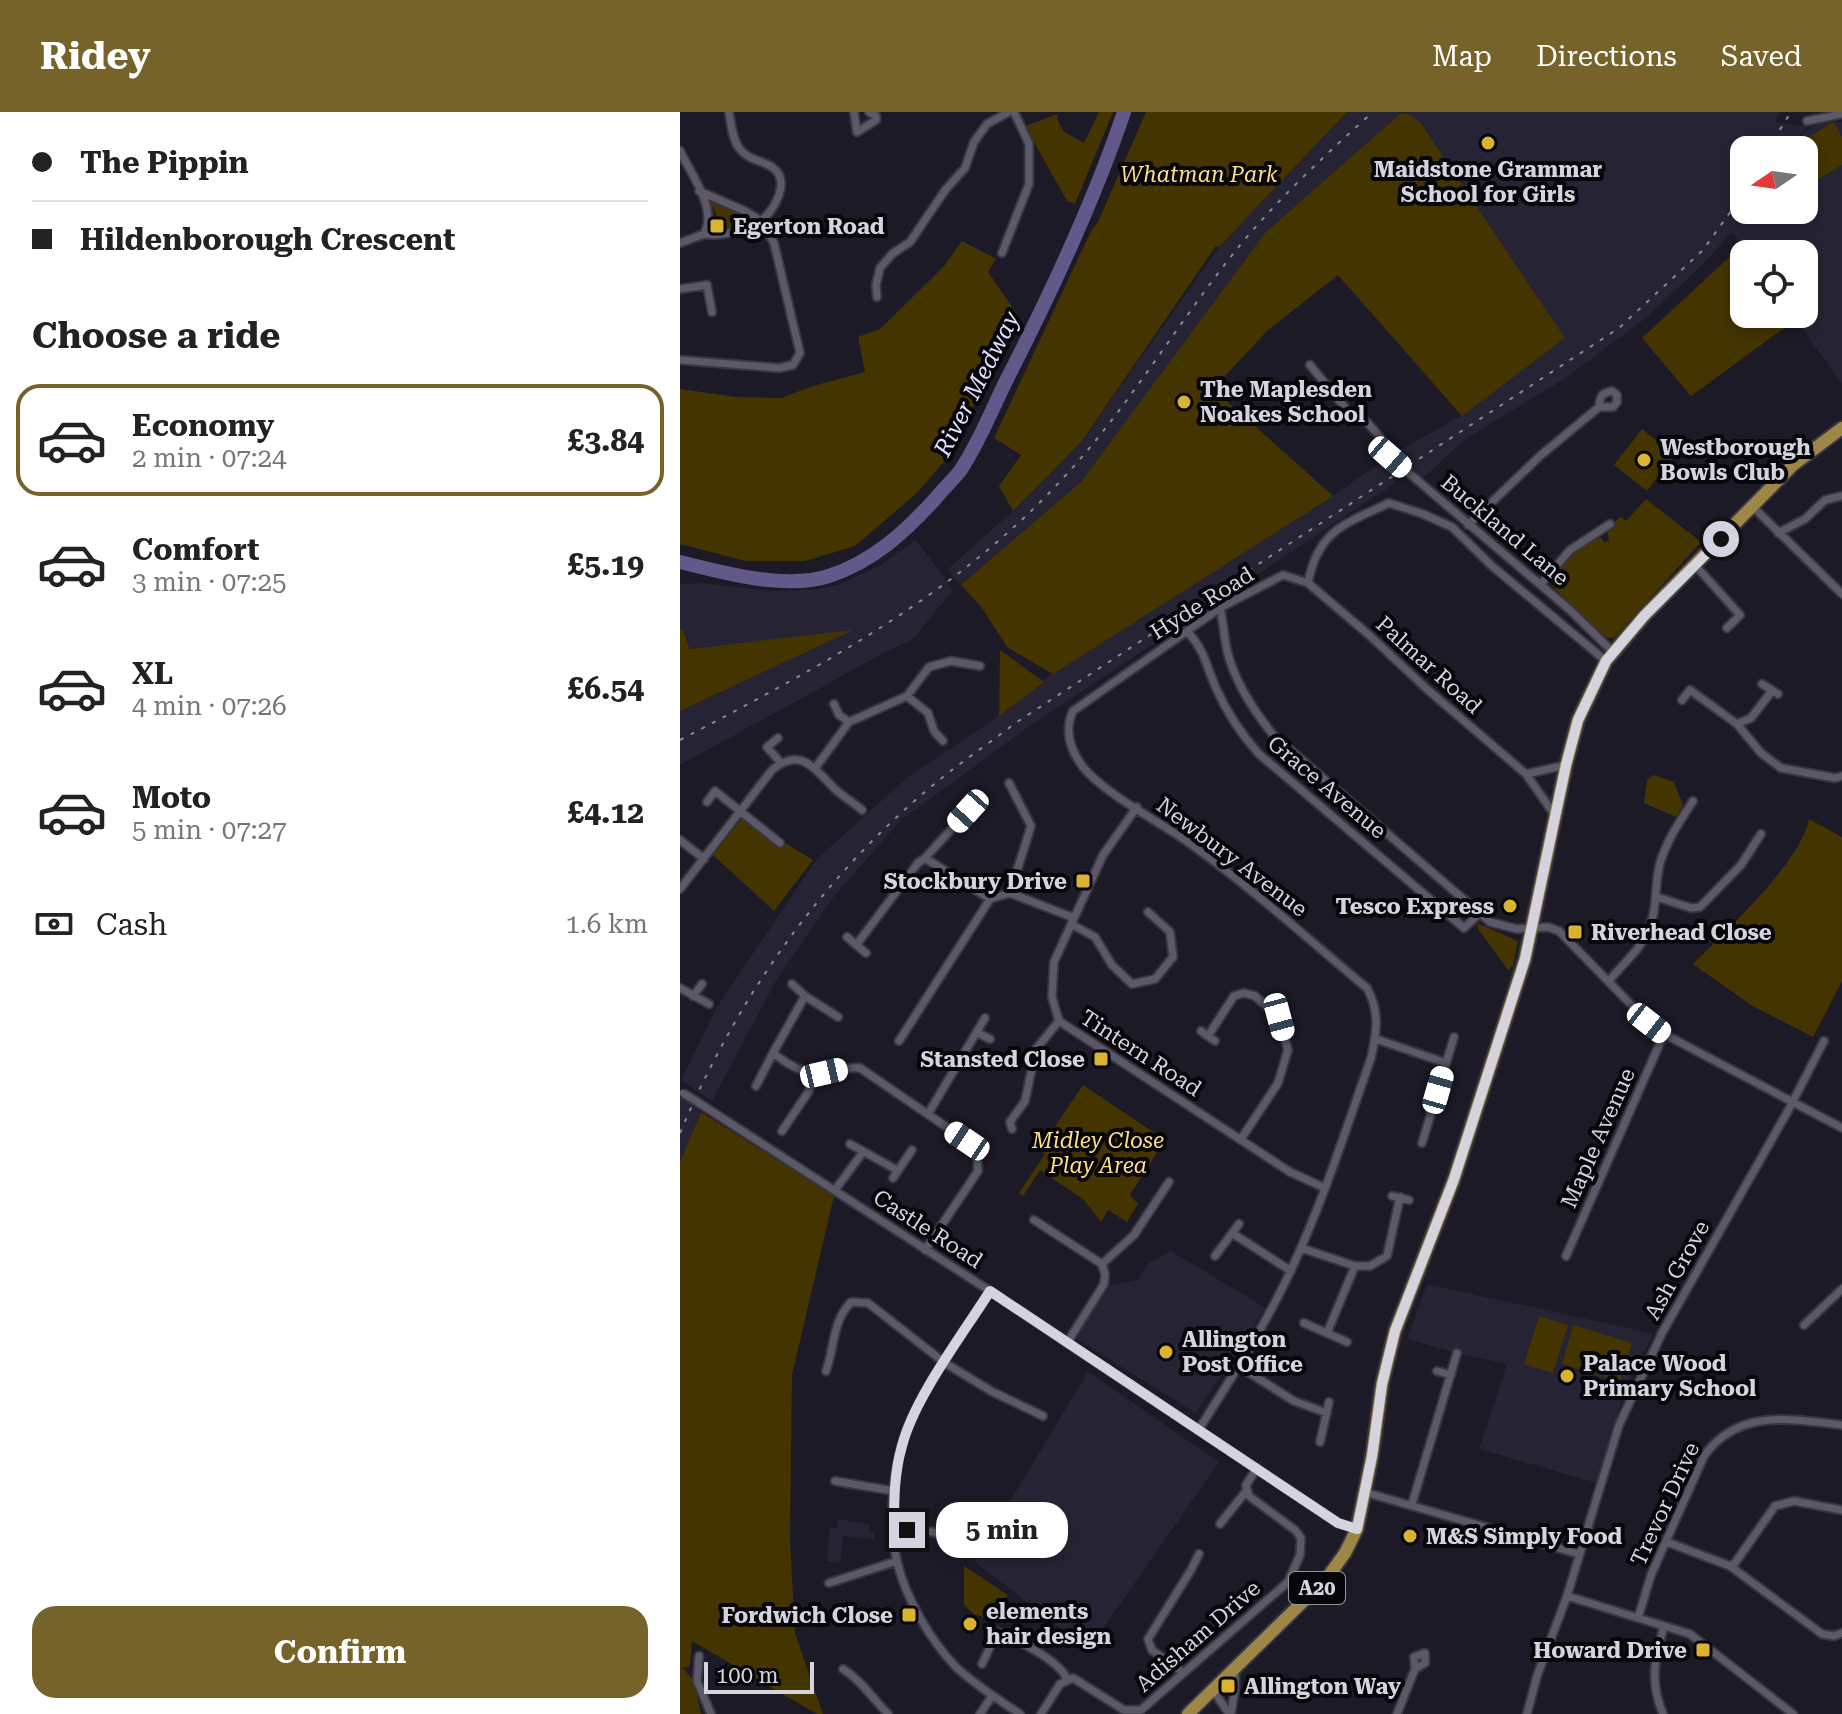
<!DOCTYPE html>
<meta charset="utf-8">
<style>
:root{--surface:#fff;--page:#f6f6f6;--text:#222;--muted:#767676;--line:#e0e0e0;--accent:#75632a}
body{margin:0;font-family:"Roboto Serif",serif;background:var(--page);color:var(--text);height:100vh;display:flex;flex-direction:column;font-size:30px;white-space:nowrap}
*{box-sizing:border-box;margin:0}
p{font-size:26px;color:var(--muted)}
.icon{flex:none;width:44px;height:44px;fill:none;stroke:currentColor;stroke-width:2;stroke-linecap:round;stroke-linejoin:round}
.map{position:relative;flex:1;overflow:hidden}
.drawer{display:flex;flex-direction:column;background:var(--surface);width:680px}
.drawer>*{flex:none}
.top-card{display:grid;align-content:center;height:176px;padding:0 32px;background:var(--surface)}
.needle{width:52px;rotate:257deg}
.fabs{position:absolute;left:1050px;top:24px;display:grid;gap:16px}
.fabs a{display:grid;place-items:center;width:88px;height:88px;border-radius:16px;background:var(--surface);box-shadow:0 4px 12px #0003;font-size:40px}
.scale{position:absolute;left:24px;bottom:20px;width:110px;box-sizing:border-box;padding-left:8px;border:4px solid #d5d3dd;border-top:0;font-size:22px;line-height:28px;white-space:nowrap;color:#d5d3dd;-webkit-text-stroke:6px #07060b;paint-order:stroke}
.end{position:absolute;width:36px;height:36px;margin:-18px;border:10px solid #d5d3dd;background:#111;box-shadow:0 0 0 4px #111}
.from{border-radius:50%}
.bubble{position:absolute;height:56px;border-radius:24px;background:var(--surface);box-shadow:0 4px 12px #0003;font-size:26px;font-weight:700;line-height:56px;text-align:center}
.car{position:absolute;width:24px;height:48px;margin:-24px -12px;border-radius:10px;box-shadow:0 0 6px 2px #0007;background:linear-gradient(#fff 24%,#345 0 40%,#fff 0 76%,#345 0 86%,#fff 0)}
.top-card b{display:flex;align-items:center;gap:28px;height:76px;font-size:30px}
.top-card b+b{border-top:2px solid var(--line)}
.top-card i{width:20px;height:20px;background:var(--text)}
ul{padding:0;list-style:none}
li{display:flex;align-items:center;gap:24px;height:112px;margin:0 16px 12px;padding:0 16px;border:4px solid transparent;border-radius:24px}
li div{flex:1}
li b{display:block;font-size:30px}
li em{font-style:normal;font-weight:700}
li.selected{border-color:var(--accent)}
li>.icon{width:72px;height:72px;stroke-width:1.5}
h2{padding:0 32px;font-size:36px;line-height:96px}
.pay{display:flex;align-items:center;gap:20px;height:88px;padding:0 32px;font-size:30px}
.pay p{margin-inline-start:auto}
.button{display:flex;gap:16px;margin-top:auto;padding:16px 32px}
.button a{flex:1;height:92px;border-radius:24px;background:var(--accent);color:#fff;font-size:32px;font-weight:700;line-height:92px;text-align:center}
header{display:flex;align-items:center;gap:48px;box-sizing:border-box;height:112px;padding:0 40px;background:var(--accent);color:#fff}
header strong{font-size:38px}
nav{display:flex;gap:44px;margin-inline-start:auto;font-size:28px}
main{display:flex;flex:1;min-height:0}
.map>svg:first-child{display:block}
</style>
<header>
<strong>Ridey</strong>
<nav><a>Map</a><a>Directions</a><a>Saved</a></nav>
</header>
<main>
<section class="drawer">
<div class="top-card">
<b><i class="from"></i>The Pippin</b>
<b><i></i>Hildenborough Crescent</b>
</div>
<h2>Choose a ride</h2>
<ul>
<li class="selected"><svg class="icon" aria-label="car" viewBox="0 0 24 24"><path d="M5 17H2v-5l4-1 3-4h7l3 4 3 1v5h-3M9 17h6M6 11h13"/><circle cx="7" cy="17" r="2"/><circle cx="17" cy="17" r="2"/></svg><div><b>Economy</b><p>2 min · 07:24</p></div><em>£3.84</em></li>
<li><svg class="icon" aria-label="car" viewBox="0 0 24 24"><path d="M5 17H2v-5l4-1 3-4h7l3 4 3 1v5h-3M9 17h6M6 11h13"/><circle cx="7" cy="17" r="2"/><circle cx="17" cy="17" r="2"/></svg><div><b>Comfort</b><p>3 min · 07:25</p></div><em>£5.19</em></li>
<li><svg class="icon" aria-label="car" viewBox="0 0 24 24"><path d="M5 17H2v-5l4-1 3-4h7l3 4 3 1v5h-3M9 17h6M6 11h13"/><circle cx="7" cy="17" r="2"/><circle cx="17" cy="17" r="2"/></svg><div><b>XL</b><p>4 min · 07:26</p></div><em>£6.54</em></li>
<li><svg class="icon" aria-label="car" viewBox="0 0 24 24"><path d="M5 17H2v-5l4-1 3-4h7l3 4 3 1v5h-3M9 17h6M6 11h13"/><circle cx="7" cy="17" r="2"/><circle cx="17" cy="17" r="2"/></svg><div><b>Moto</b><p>5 min · 07:27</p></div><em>£4.12</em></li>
</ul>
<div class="pay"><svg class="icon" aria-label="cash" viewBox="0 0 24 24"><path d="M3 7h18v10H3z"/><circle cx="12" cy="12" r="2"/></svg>Cash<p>1.6 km</p></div>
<div class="button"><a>Confirm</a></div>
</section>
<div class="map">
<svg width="1162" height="1602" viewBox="0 0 1162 1602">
<rect width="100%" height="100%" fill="#1d1a27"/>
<path fill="#262334" d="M667,0H1100L1095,10L1126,15L1108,38H1064V98H1124V38H1111L1124,20L1142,10H1162V272L1112,202H1124V142H1069L1052,120L1024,151L967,205L884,267L785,327L742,367L714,342L782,303L658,163L588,217L533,277L653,384L704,348L715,371L351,613L221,708L155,783L98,865L32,989L1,968L37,895L136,748L228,665L319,604L372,562L327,535L364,412L281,473L267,458L333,399L402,329L539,135Z
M236,428L273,478L232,528L209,538L0,653V599L170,519L10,537L3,518L0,517V472L22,471L92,479L137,477L158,473L199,454Z
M0,984L21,1000L0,1050Z
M491,1139L586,1196L516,1301L398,1228L397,1223L429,1174L457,1168L468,1152Z
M747,1172L974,1222L945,1276L917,1371L799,1337L827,1252L777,1241L727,1227Z
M408,1260L539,1350L408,1538L294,1449Z
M158,1407L190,1413L189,1420L195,1421L194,1427L163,1424L160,1451L147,1449L150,1416H157Z"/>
<path fill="#433400" d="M419,0H433L395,92L387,89L345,14L378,2L377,7L384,20L404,31Z
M466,0H667L539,135L536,134L402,329L333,399L319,374L341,343L314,326L412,117L418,110Z
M720,2H728L740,10L885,226L782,304L658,163L588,218L533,277L653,384L373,562L327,535L302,496L281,473L401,370L585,121Z
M1154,10L1162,25V53L1139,67L1118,31Z
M28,87L66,105L69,111L35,120L36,102Z
M282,129L316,147L308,160L339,205L266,347L238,380L175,434L125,449H65L0,432V277L56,285L101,286L133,274L185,260L178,225L200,217L264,154Z
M1058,137L1064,145V202H1104L1111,211L1011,284L962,226Z
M962,317L995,343L967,379L934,353Z
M966,387L1021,430L934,526L923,525L873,475L871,471C879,451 896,437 916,425L921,426L924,431L929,428C925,417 933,413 940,405L946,409Z
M0,517L3,518L10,537L173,518L0,599Z
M320,538L364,570L319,604Z
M973,663L994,670L1003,693L996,705L964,691L967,668Z
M63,705L133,748L94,799L33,743Z
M1129,707L1162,725V869L1133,925L1071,893L1013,852C1045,820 1121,750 1129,707Z
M797,811L838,829L833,854L828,858L798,817Z
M403,973L485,1028L450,1083L458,1092L447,1110L428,1098L421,1110L404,1088L360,1058L343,1084L339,1081L365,1042L359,1038Z
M21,1000L154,1084L112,1263L110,1428L115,1521L143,1602H137L12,1529L10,1554L3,1556L14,1569L21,1602H0V1050Z
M859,1204L888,1213L873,1261L844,1252Z
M893,1213L952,1231L940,1270L882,1252Z
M284,1454L328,1483L311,1508L294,1502L284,1493Z"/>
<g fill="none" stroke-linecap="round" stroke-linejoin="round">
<path stroke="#62588a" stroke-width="14" d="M0,450C43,461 106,478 149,464C194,449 225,420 256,386C263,377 273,368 280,359C299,331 312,297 327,267C371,181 413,92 444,0"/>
<defs>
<path id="street" d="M174,0L177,20L196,8V4L189,0
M1127,9L1162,2
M0,39C11,62 38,97 24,122
M19,79L65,99L81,109C66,118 41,125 24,122
M0,131L24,122
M322,141L349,72V32L334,0
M0,177L27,173L32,200
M197,185L196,173L200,156L212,142L230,130L266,77L285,56L294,30L307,12L329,0
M0,248L99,256L113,253L120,241L94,131L81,109C94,98 112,69 92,55C81,48 68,48 59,36C52,26 51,12 49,0
M630,253L672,304L687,310L699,324L710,345L890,498L934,541
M932,279L937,283V290L933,295H919C920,285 921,281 932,279Z
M1073,395L1162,482
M788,413L861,343L919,295
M1098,421L1125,407L1145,388L1162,384
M1015,453L1060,503L1047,516
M628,471C638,418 665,412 709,391L743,402L772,415L812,454L926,549
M861,472L890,438L930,412
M540,496C544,512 544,530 549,546C559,577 575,600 594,624L810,810L837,817L868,815L879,819L969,911L984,922L1162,1016
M507,519C525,538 526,554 536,576C547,601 561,622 579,642L784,816L800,801
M1082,572L1098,582
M227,584L248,601L254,619L263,629
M1002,588L1010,578L1057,612L1081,641L1101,656L1155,666L1162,664
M154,592L159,603L169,610
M1057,612L1071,606L1092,579
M98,626L87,635L101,651
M136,655L169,610L227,584L249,555L271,549L300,554
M846,662L886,653
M329,671L351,714L330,781
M27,690L35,679L100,731
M457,695L423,743L374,850L372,885L379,909L610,1060L645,1076
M0,728L24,747
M245,746L288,699
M0,777L92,658C122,633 136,659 156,678C164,685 174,691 182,698
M977,785L1011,796L1020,795L1061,753L1081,722
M391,812L415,825L432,853L452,872L475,867L493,845L490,820L468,800
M167,825L186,841
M177,832L238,751L245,746L310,787L330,781L394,806
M929,869C942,852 959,840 968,819C978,798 974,773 980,751C987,728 1000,709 1013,689
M112,872L125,884L158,905
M0,876L29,892
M13,884L22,872
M521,919L535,929
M298,921L310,927
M528,924L554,884L564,881L575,884L599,905L608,938L598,971L561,1027
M696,927L766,951
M219,929L310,787
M93,941L125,884
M76,974L93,941C110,954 126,964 148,960C159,958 169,955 180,956L287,1029L297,1043L298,1059L245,1138
M19,991L310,1179L658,1411L677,1417
M248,1002L305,906
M332,1017L330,1010L345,989L356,937L379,909
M102,1019L129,979L133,962
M742,1031L774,925
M170,1032L217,1058
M213,1066L232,1038
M155,1078L183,1040
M712,1084L729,1088
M354,1108L422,1152L425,1162L424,1172L387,1231
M552,1121L611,1159
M621,1136L675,1154H690L707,1144L720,1085
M535,1144L559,1112
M886,1144L984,922
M422,1152L454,1123L489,1070
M310,1179C282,1224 236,1283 222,1333C212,1368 209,1413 217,1449C225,1485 250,1528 276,1555C295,1573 318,1587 340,1602
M624,1211L667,1230
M1124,1213L1162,1177
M647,1221L675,1154
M560,1255L614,1289L647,1301
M146,1259C155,1234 152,1210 171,1190L188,1191L265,1251L311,1279L363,1304
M757,1259L771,1263
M519,1317C552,1265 585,1214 611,1158C643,1090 666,1017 691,946C697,920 700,900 687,876C629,828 573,777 512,733C481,710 427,684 403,655C390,638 384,619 393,599L540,496L603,463L628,471L689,523L748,578L846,662L874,702
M640,1330L649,1290
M155,1369L214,1379
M684,1380L899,1442
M732,1392L777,1241
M540,1412L567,1378
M214,1419C246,1417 260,1418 288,1436
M987,1430L1050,1454L1142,1522L1154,1524L1162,1521
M1050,1454L1055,1451L1095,1394L1114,1389L1162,1398
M149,1471L217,1449
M887,1484L1010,1522L1113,1602
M958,1506L971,1463L1024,1344C1058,1296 1111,1307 1162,1313
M19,1544L17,1569L31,1602
M302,1552L317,1520C336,1527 379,1548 387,1567
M163,1557C182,1569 192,1586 208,1602
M502,1560L472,1538L468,1527L511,1458L519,1442
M533,1578L549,1602
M300,1602L312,1584
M361,1602L380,1572L393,1566L444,1598H461L608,1470L620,1443L621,1426L615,1418L569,1384L566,1373L577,1356
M551,1602L555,1577V1558
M717,1602L735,1557L734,1545L745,1541V1551L735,1557
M847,1602L857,1564L887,1484L939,1313L982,1221L1109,997L1144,929
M983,1602C969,1568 975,1548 984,1514"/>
<path id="primary" d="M508,1602L647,1466L665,1441L677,1417L692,1344L702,1272L715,1219L774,1067L845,847L886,653L898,608L926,549L964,504L1113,353L1162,316"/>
</defs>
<use href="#street" stroke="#383641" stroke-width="11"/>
<use href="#primary" stroke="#383641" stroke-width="16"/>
<use href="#street" stroke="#5b5868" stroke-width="7"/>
<use href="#primary" stroke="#9e8746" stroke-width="12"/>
<path stroke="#8a8893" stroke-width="2" stroke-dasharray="4 8" stroke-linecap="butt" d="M1087,38L1111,0
M0,628C141,554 277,483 386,363C451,292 500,207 561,132C601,84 646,42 693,0
M0,1021C56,888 140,767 252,674C278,652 307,633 334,612L939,216L1023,138L1064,81"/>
<defs>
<path id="street-bridge" d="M3,981L19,991"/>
</defs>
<use href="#street-bridge" stroke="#383641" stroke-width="11" stroke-linecap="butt"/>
<use href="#street-bridge" stroke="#5b5868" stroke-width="7"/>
</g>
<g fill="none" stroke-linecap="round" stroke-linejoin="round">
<path stroke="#d5d3dd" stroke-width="10" d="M227,1418L214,1419C214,1390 214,1361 222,1334C234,1286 283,1222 310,1179L658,1411L677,1417L692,1344L702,1272L715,1219L774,1067L845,847L886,653L898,608L926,549L964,504L1041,427"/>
</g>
<g fill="#dab333" stroke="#07060b" stroke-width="3">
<circle cx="808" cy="31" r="8"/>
<rect x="29" y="106" width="16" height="16" rx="4"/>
<circle cx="504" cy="290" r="8"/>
<circle cx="964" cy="348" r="8"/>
<rect x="395" y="761" width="16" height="16" rx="4"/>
<circle cx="830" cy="794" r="8"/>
<rect x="887" y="812" width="16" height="16" rx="4"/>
<rect x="413" y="939" width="16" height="16" rx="4"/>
<circle cx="486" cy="1240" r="8"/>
<circle cx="887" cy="1264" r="8"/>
<circle cx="730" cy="1424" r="8"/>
<rect x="221" y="1495" width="16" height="16" rx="4"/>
<circle cx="290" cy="1512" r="8"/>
<rect x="1015" y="1530" width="16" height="16" rx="4"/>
<rect x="540" y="1566" width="16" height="16" rx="4"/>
</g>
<g text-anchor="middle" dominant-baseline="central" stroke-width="8" stroke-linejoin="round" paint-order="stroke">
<rect fill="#07060b" stroke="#97969e" stroke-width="2" x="609" y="1460" width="56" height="32" rx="6"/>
<g font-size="20" font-weight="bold" fill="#d5d3dd">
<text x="637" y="1476">A20</text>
</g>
<g font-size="22" font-weight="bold" fill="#d5d3dd" stroke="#07060b" text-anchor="start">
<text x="808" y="57" text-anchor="middle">Maidstone Grammar<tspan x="808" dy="25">School for Girls</tspan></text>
<text x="53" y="114">Egerton Road</text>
<text x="520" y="277">The Maplesden<tspan x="520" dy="25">Noakes School</tspan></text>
<text x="980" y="335">Westborough<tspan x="980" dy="25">Bowls Club</tspan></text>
<text x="387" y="769" text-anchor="end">Stockbury Drive</text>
<text x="814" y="794" text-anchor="end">Tesco Express</text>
<text x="911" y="820">Riverhead Close</text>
<text x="405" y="947" text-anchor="end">Stansted Close</text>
<text x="502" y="1227">Allington<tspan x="502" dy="25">Post Office</tspan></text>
<text x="903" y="1251">Palace Wood<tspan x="903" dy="25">Primary School</tspan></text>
<text x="746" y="1424">M&amp;S Simply Food</text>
<text x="306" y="1499">elements<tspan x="306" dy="25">hair design</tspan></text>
<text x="213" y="1503" text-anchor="end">Fordwich Close</text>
<text x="1007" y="1538" text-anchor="end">Howard Drive</text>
<text x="564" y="1574">Allington Way</text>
</g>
<g font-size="22" font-style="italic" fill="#fddf8b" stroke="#07060b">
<text x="519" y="62">Whatman Park</text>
<text x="418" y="1028">Midley Close<tspan x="418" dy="25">Play Area</tspan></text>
</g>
<g font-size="22" fill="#d5d3dd" stroke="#07060b">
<text transform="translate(825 418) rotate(40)">Buckland Lane</text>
<text transform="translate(522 491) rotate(-32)">Hyde Road</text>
<text transform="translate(749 553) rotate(42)">Palmar Road</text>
<text transform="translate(647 675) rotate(40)">Grace Avenue</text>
<text transform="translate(552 745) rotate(37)">Newbury Avenue</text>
<text transform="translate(461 941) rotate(33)">Tintern Road</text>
<text transform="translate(918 1026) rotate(-66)">Maple Avenue</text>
<text transform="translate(248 1117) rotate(33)">Castle Road</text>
<text transform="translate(997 1158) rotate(-61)">Ash Grove</text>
<text transform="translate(985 1392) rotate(-65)">Trevor Drive</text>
<text transform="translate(518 1524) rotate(-41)">Adisham Drive</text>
</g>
<g font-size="24" font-style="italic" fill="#e3dfff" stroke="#07060b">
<text transform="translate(297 272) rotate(-63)">River Medway</text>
</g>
</g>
</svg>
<div class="fabs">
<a><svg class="needle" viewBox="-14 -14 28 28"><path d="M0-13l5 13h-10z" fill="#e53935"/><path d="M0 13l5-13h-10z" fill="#767676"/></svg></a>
<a><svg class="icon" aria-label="locate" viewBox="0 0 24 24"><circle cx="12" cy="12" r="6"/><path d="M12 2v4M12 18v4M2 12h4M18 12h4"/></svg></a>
</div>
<div class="scale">100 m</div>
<i class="end from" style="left:1041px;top:427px"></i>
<i class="end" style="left:227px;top:1418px"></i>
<div class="bubble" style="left:256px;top:1390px;width:132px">5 min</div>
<i class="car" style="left:710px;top:345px;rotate:131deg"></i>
<i class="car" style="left:288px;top:699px;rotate:222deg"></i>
<i class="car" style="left:599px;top:905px;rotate:165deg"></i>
<i class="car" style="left:969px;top:911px;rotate:128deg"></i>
<i class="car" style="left:144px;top:961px;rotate:77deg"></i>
<i class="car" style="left:758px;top:978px;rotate:16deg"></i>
<i class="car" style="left:287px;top:1029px;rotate:304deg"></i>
</div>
</main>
